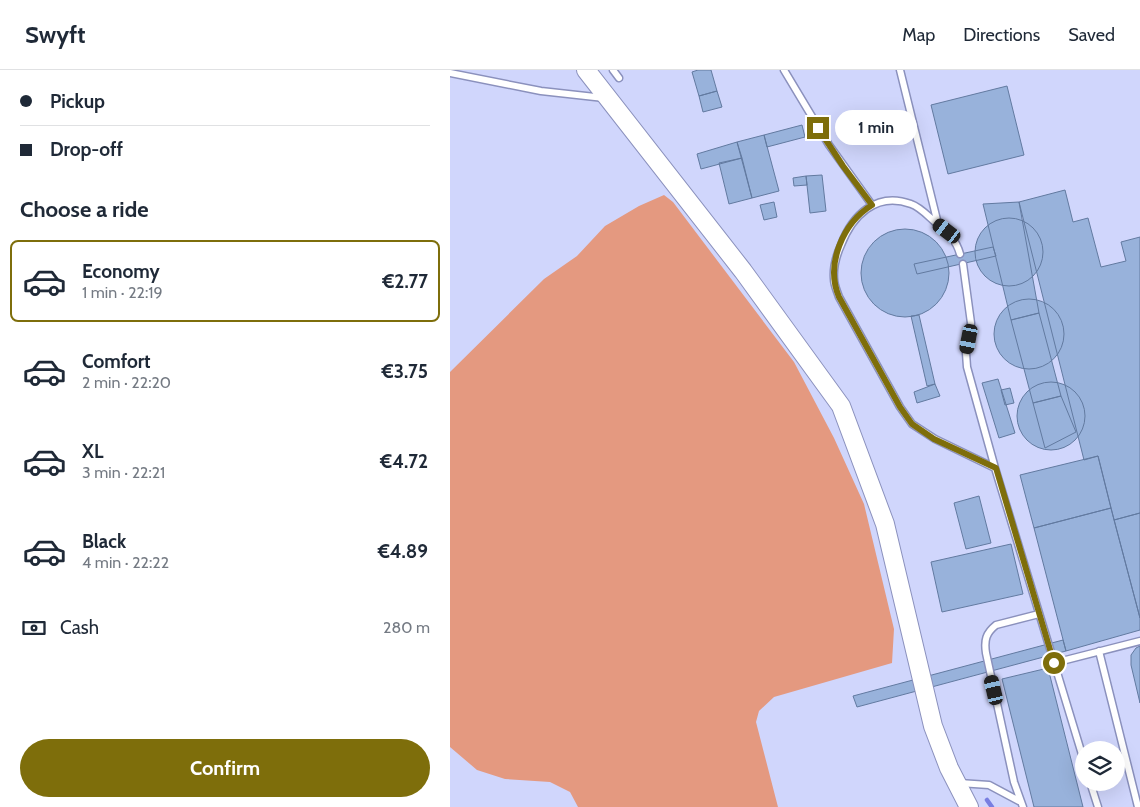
<!DOCTYPE html>
<meta charset="utf-8">
<style>
:root{--surface:#fff;--page:#f2f2f3;--text:#1f2937;--muted:#747a83;--line:#e0e1e3;--accent:#7e6e0b}
body{margin:0;font-family:Cabin,sans-serif;background:var(--page);color:var(--text);height:100vh;display:flex;flex-direction:column;font-size:19px;white-space:nowrap}
*{box-sizing:border-box;margin:0}
p{font-size:16px;color:var(--muted)}
.icon{flex:none;width:28px;height:28px;fill:none;stroke:currentColor;stroke-width:2;stroke-linecap:round;stroke-linejoin:round}
.map{position:relative;flex:1;overflow:hidden}
.side{display:flex;flex-direction:column;background:var(--surface);width:450px}
.side>*{flex:none}
.banner{display:grid;align-content:center;height:110px;padding:0 20px;background:var(--surface)}
.fabs{position:absolute;left:625px;top:671px;display:grid;gap:10px}
.fabs a{display:grid;place-items:center;width:50px;height:50px;border-radius:50%;background:var(--surface);box-shadow:0 5px 20px #0002;font-size:25px}
.end{position:absolute;width:22px;height:22px;margin:-11px;border:6px solid #7e6e0b;background:#fff;box-shadow:0 0 0 2px #fff}
.from{border-radius:50%}
.bubble{position:absolute;height:35px;border-radius:18px;background:var(--surface);box-shadow:0 5px 20px #0002;font-size:16px;font-weight:800;line-height:35px;text-align:center}
.car{position:absolute;width:15px;height:30px;margin:-15px -8px;border-radius:6px;box-shadow:0 0 4px 1px #0007;background:linear-gradient(#222 24%,#8ab4d8 0 40%,#222 0 76%,#8ab4d8 0 86%,#222 0)}
.banner b{display:flex;align-items:center;gap:18px;height:48px;font-size:19px}
.banner b+b{border-top:1px solid var(--line)}
.banner i{width:12px;height:12px;background:var(--text)}
ul{padding:0;list-style:none}
li{display:flex;align-items:center;gap:15px;height:82px;margin:0 10px 8px;padding:0 10px;border:2px solid transparent;border-radius:8px}
li div{flex:1}
li b{display:block;font-size:19px}
li em{font-style:normal;font-weight:800}
li.current{border-color:var(--accent)}
li>.icon{width:45px;height:45px;stroke-width:1.5}
h2{padding:0 20px;font-size:22px;line-height:60px}
.pay{display:flex;align-items:center;gap:12px;height:55px;padding:0 20px;font-size:19px}
.pay p{margin-inline-start:auto}
.cta{display:flex;gap:10px;margin-top:auto;padding:10px 20px}
.cta a{flex:1;height:58px;border-radius:30px;background:var(--accent);color:#fff;font-size:20px;font-weight:800;line-height:58px;text-align:center}
header{display:flex;align-items:center;gap:30px;box-sizing:border-box;height:70px;padding:0 25px;background:var(--surface);border-bottom:1px solid var(--line)}
header strong{font-size:24px}
nav{display:flex;gap:28px;margin-inline-start:auto;font-size:18px}
main{display:flex;flex:1;min-height:0}
.map>svg:first-child{display:block}
</style>
<header>
<strong>Swyft</strong>
<nav><a>Map</a><a>Directions</a><a>Saved</a></nav>
</header>
<main>
<section class="side">
<div class="banner">
<b><i class="from"></i>Pickup</b>
<b><i></i>Drop-off</b>
</div>
<h2>Choose a ride</h2>
<ul>
<li class="current"><svg class="icon" aria-label="car" viewBox="0 0 24 24"><path d="M5 17H2v-5l4-1 3-4h7l3 4 3 1v5h-3M9 17h6M6 11h13"/><circle cx="7" cy="17" r="2"/><circle cx="17" cy="17" r="2"/></svg><div><b>Economy</b><p>1 min · 22:19</p></div><em>€2.77</em></li>
<li><svg class="icon" aria-label="car" viewBox="0 0 24 24"><path d="M5 17H2v-5l4-1 3-4h7l3 4 3 1v5h-3M9 17h6M6 11h13"/><circle cx="7" cy="17" r="2"/><circle cx="17" cy="17" r="2"/></svg><div><b>Comfort</b><p>2 min · 22:20</p></div><em>€3.75</em></li>
<li><svg class="icon" aria-label="car" viewBox="0 0 24 24"><path d="M5 17H2v-5l4-1 3-4h7l3 4 3 1v5h-3M9 17h6M6 11h13"/><circle cx="7" cy="17" r="2"/><circle cx="17" cy="17" r="2"/></svg><div><b>XL</b><p>3 min · 22:21</p></div><em>€4.72</em></li>
<li><svg class="icon" aria-label="car" viewBox="0 0 24 24"><path d="M5 17H2v-5l4-1 3-4h7l3 4 3 1v5h-3M9 17h6M6 11h13"/><circle cx="7" cy="17" r="2"/><circle cx="17" cy="17" r="2"/></svg><div><b>Black</b><p>4 min · 22:22</p></div><em>€4.89</em></li>
</ul>
<div class="pay"><svg class="icon" aria-label="cash" viewBox="0 0 24 24"><path d="M3 7h18v10H3z"/><circle cx="12" cy="12" r="2"/></svg>Cash<p>280 m</p></div>
<div class="cta"><a>Confirm</a></div>
</section>
<div class="map">
<svg width="690" height="737" viewBox="0 0 690 737">
<rect width="100%" height="100%" fill="#d0d6fc"/>
<path fill="#e49980" d="M214,125L223,132L344,292L384,368L414,434L444,559L442,593L324,627L309,641L306,652L328,737H128L120,722L100,712L55,709L27,700L0,677V302L94,209L127,186L155,156L189,136Z"/>
<g fill="none" stroke-linecap="round" stroke-linejoin="round">
<path stroke="#787ee1" stroke-width="4.5" d="M537,730L542,737"/>
</g>
<path fill="#98b2db" stroke="#627aa0" d="M248,0H261L267,21L249,26L242,2Z
M557,16L574,85L498,104L481,35Z
M267,21L272,37L253,42L249,26Z
M352,55L355,67L317,77L314,65Z
M314,65L329,121L302,128L287,72Z
M287,72L292,88L251,99L247,84Z
M292,88L302,128L279,134L269,93Z
M372,105L376,141L360,143L356,106Z
M356,106L357,115L344,116L343,108Z
M615,120L623,152L638,148L651,197L676,191L671,172L690,167V443L664,450L648,386L634,390L569,132Z
M324,132L327,147L314,150L310,135Z
M569,132L589,243L561,250L533,134Z
M525 182a34 34 0 1 1 68 0a34 34 0 1 1-68 0Z
M411 203a44 44 0 1 1 88 0a44 44 0 1 1-88 0Z
M543,177L546,186L467,204L464,194Z
M544 264a35 35 0 1 1 70 0a35 35 0 1 1-70 0Z
M589,243L611,326L583,333L561,250Z
M469,245L485,314L477,316L461,246Z
M548,309L565,363L549,368L532,313Z
M567 346a34 34 0 1 1 68 0a34 34 0 1 1-68 0Z
M485,314L490,326L467,333L464,322Z
M560,318L564,333L555,335L551,320Z
M611,326L626,362L595,378L583,333Z
M648,386L661,438L584,458L570,405Z
M529,426L541,473L516,479L504,433Z
M661,438L690,548V560L616,581L584,458Z
M690,443V548L664,450Z
M561,474L573,524L492,542L481,492Z
M613,570L616,581L407,637L403,626Z
M690,576V633L681,595V585L686,578Z
M598,598L633,737H584L552,609Z"/>
<g fill="none" stroke-linecap="round" stroke-linejoin="round">
<defs>
<path id="lane" d="M163,0L169,8
M334,0L379,75L422,135
M450,0L488,154
M0,3L91,21L154,28
M510,184C506,169 497,162 485,152C478,146 470,137 461,134C426,121 402,146 391,175C386,186 383,197 384,209C384,215 387,221 389,227L450,337L462,354L485,369L545,398
M513,194L521,253L516,283L517,297L545,398L634,691
M649,581L688,737
M604,593L690,571
M640,712L648,737
M509,713L539,715L569,731
M573,737L564,712L536,583C534,570 536,563 546,555L589,544"/>
<path id="secondary" d="M136,0L293,201L391,336L435,454L483,656L499,698L519,737"/>
</defs>
<use href="#lane" stroke="#8b91bd" stroke-width="9"/>
<use href="#secondary" stroke="#8b91bd" stroke-width="20"/>
<use href="#lane" stroke="#fff" stroke-width="6"/>
<use href="#secondary" stroke="#fff" stroke-width="18"/>
</g>
<g fill="none" stroke-linecap="round" stroke-linejoin="round">
<path stroke="#7e6e0b" stroke-width="6" d="M368,58L393,96L422,135C393,153 375,194 389,227L450,337L462,354L484,369L546,398L604,593"/>
</g>
</svg>
<div class="fabs">
<a><svg class="icon" aria-label="layers" viewBox="0 0 24 24"><path d="M12 4l9 5-9 5-9-5zM3 14l9 5 9-5"/></svg></a>
</div>
<i class="end from" style="left:604px;top:593px"></i>
<i class="end" style="left:368px;top:58px"></i>
<div class="bubble" style="left:385px;top:40px;width:82px">1 min</div>
<i class="car" style="left:497px;top:161px;rotate:307deg"></i>
<i class="car" style="left:519px;top:269px;rotate:191deg"></i>
<i class="car" style="left:544px;top:620px;rotate:347deg"></i>
</div>
</main>
